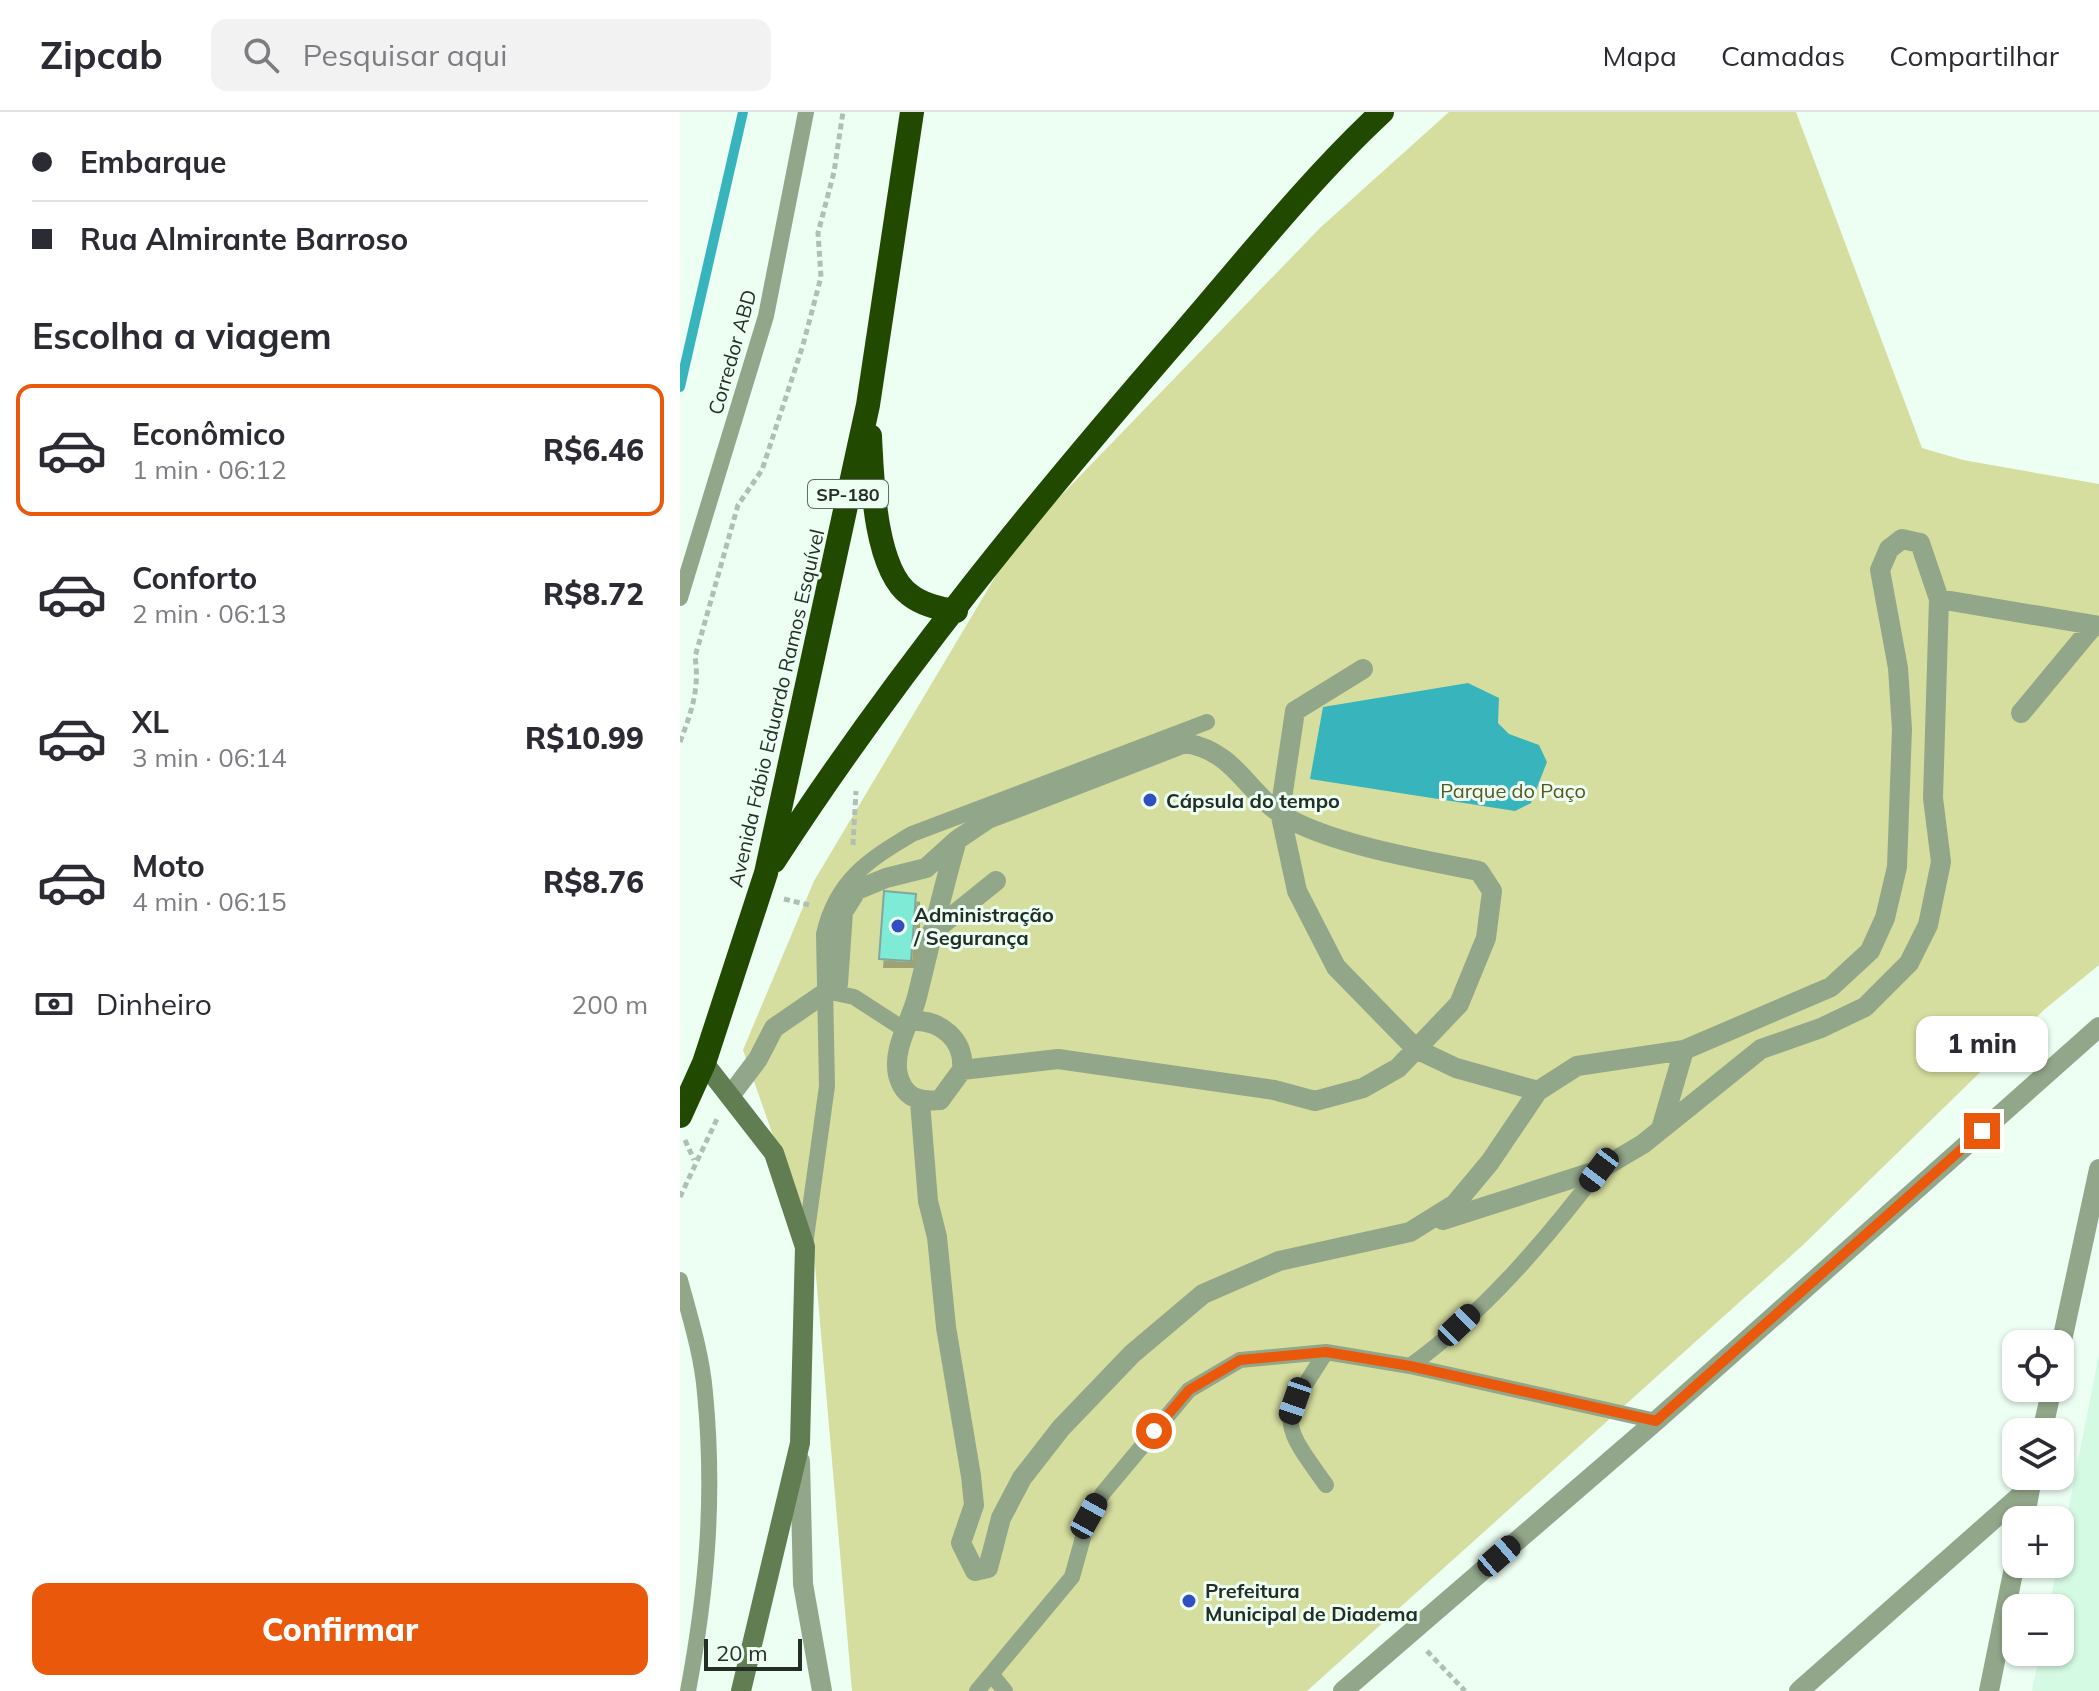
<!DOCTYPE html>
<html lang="pt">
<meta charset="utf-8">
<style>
:root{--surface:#fff;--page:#f2f2f3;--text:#2b2b33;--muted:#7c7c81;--line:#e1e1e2;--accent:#ea580c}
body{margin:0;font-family:Mulish,sans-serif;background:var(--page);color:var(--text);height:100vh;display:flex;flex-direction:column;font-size:30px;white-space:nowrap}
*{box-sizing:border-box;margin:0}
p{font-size:26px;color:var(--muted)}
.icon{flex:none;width:44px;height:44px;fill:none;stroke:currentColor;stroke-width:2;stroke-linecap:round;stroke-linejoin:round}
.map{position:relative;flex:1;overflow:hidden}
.sheet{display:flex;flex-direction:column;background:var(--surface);width:680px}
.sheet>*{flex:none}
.banner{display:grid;align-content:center;height:176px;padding:0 32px;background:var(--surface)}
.buttons{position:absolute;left:1322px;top:1218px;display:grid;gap:16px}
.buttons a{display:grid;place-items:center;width:72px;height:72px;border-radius:16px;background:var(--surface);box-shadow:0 2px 6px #0004;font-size:40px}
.scale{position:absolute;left:24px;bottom:20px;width:98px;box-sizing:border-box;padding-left:8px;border:4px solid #232e27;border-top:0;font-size:22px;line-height:28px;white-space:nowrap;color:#232e27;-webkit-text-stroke:6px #edfef3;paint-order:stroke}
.end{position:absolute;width:36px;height:36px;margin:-18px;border:10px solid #ea580c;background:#fff;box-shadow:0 0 0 4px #fff}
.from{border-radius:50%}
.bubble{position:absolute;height:56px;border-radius:16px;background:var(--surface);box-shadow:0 2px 6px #0004;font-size:26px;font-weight:800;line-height:56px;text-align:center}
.car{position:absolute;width:24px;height:48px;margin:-24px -12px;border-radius:10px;box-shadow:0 0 6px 2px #0007;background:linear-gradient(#222 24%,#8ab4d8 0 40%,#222 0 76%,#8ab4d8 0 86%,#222 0)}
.banner b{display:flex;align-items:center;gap:28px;height:76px;font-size:30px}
.banner b+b{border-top:2px solid var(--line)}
.banner i{width:20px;height:20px;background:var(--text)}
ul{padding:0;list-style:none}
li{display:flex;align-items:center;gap:24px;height:132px;margin:0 16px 12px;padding:0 16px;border:4px solid transparent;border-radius:16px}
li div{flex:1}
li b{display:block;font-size:30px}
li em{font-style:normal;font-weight:800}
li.current{border-color:var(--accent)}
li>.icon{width:72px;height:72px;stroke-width:1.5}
h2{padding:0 32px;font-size:36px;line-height:96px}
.pay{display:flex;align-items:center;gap:20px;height:88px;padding:0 32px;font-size:30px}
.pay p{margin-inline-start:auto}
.action{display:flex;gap:16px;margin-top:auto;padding:16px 32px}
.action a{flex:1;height:92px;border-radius:16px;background:var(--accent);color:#fff;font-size:32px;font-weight:800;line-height:92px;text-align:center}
header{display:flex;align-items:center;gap:48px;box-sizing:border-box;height:112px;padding:0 40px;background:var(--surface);border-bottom:2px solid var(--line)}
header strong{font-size:38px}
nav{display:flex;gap:44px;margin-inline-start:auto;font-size:28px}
.search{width:560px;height:72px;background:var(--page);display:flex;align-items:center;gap:20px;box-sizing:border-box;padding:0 28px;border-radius:16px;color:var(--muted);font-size:30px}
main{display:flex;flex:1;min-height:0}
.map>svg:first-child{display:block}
</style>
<header>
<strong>Zipcab</strong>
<div class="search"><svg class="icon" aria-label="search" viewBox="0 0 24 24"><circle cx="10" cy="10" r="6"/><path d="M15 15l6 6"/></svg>Pesquisar aqui</div>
<nav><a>Mapa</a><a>Camadas</a><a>Compartilhar</a></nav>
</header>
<main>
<section class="sheet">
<div class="banner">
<b><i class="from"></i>Embarque</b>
<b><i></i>Rua Almirante Barroso</b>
</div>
<h2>Escolha a viagem</h2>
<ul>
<li class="current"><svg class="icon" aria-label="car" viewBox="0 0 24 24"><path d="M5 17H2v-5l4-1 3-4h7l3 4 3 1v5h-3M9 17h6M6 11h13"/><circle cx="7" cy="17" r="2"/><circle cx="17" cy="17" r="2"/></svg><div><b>Econômico</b><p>1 min · 06:12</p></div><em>R$6.46</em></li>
<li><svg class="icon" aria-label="car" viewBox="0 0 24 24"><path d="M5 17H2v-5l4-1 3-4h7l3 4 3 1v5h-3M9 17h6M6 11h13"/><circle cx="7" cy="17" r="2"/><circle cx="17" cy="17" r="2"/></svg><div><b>Conforto</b><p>2 min · 06:13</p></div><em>R$8.72</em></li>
<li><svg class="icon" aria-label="car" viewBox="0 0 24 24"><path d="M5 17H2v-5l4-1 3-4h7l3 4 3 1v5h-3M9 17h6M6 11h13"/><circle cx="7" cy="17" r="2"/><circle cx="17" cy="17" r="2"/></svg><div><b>XL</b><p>3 min · 06:14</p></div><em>R$10.99</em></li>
<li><svg class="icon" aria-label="car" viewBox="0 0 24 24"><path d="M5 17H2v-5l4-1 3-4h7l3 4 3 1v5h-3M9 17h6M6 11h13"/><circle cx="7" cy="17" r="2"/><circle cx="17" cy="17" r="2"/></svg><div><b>Moto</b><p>4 min · 06:15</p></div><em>R$8.76</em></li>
</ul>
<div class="pay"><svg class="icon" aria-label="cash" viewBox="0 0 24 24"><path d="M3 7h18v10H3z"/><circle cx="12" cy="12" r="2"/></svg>Dinheiro<p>200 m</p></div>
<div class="action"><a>Confirmar</a></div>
</section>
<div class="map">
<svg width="1419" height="1579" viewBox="0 0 1419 1579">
<defs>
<filter id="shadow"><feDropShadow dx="5" dy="9" stdDeviation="0" flood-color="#0004"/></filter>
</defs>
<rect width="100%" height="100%" fill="#edfef3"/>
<path fill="#d5fae3" d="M1419,1242V1579H1352L1360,1540H1380V1496H1369Z"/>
<path fill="#d6de9f" d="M769,0H1116L1242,336L1283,348L1419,372V853L1365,897L1123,1133L627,1579H172L134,1141L63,938L134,769L336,430L641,115Z"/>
<path fill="#38b4bc" d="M788,571L819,586L818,611L829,622L859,633L867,650L851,691L835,699L630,667L643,595Z"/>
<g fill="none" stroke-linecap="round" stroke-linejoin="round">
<path stroke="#38b4bc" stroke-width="10" d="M0,275L63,0"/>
</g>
<path fill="#7eebd6" stroke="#83a59d" stroke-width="2" filter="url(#shadow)" d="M204,779L236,782L231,849L199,847Z"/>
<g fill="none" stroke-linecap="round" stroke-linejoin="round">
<path stroke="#b0bfb6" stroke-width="5" stroke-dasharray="6 4" stroke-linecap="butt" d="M0,630C11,601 20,577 15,545L58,393L82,358L123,233L141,165L138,121L154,60L163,0
M173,733L176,679
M104,787L129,793
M5,1028L14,1048
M0,1085L37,1007
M747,1539L785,1579"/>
<path stroke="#92a689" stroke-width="16" d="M0,486L86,204L126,0
M146,879L174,885L225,918
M125,1133L147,974L144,822C156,769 188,748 232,722L527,610
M0,1168C10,1205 22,1243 25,1281C35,1384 27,1478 8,1579
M646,1240C602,1310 596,1304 646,1373
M730,1254C804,1201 864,1130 919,1058
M312,1563L325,1579
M297,1579L392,1465L409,1404L423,1381L509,1278L560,1248L646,1240L730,1254L976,1309"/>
<path stroke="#92a689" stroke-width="20" d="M683,557L615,599L600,700L617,779L656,855L736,937L776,956L858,979
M1341,601L1414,513
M505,631C559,640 566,684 611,708C661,734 743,748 799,759L812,779L806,826L779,892L718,956L683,976L635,989L594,978L378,947L282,958L260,988C239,990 224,986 218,963C212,937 231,909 237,885C250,832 262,780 277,728L308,707Z
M250,822L316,769
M230,909C261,907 285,928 282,958
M50,984L78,947L94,916L158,872L163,800L177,778L206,766L246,756L277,728
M240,990L248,1089L257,1125L266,1215L291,1364L294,1393L281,1431L295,1459L308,1456L321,1406L342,1366L381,1316L452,1242L523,1182L599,1149L730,1120L775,1092L810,1050L858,979L897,954L1004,938L1151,875L1190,839L1205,806L1217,755L1222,617L1218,556L1200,458L1209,437L1222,427L1240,431L1259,487L1419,514
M981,1017L1004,938
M763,1108L919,1058L963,1032L1081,937L1141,916L1185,895L1229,851L1248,813L1261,750L1253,686L1259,487
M1380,1238L1419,1057
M1362,1320L1372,1276
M120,1349L123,1472L142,1579
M1344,1408L1351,1372
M663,1579L976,1309L1419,915
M1119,1579L1350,1375
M1309,1579L1336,1446"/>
<path stroke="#617e53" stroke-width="20" d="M24,951L94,1041L125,1135L120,1331L61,1579"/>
<path stroke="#214900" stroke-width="24" d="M190,324C192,364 194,457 230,483C243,493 260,497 276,499
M94,749C215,562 357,389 503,221C567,147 630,67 702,0
M0,1004L24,951L86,761L188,293L232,0"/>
</g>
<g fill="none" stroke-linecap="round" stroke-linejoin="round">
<path stroke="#ea580c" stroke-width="10" d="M474,1319L509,1278L560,1248L646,1240L730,1254L976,1309L1302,1019"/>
</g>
<g fill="#314fc0" stroke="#edfef3" stroke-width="3">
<circle cx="470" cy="688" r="8"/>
<circle cx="218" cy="814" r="8"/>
<circle cx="509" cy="1489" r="8"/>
</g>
<g text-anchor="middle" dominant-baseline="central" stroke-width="6" stroke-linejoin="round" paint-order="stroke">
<rect fill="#edfef3" stroke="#606c64" stroke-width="2" x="128" y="368" width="80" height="28" rx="6"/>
<g font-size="18" font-weight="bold" fill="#232e27">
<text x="168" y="382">SP-180</text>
</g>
<g font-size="20" fill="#232e27" stroke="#edfef3">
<text transform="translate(52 240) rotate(-74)">Corredor ABD</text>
<text transform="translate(96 596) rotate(-77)">Avenida Fábio Eduardo Ramos Esquível</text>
</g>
<g font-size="20" fill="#54591e" stroke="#edfef3">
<text x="833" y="678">Parque do Paço</text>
</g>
<g font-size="20" font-weight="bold" fill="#232e27" stroke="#edfef3" text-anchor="start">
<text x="486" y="688">Cápsula do tempo</text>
<text x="234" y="802">Administração<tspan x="234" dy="23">/ Segurança</tspan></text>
<text x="525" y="1478">Prefeitura<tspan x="525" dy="23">Municipal de Diadema</tspan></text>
</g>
</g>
</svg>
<div class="buttons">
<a><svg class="icon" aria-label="locate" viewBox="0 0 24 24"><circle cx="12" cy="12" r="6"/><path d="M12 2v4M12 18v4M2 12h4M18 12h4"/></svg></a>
<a><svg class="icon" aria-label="layers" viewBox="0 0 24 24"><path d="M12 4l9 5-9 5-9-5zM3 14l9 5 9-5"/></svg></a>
<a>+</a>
<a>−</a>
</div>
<div class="scale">20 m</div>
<i class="end from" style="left:474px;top:1319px"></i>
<i class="end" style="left:1302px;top:1019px"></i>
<div class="bubble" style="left:1236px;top:904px;width:132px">1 min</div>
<i class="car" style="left:919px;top:1058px;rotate:217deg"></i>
<i class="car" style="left:779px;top:1213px;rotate:46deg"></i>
<i class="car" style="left:615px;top:1289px;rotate:199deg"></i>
<i class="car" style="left:409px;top:1404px;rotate:29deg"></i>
<i class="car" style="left:819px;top:1444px;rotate:49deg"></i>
</div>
</main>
